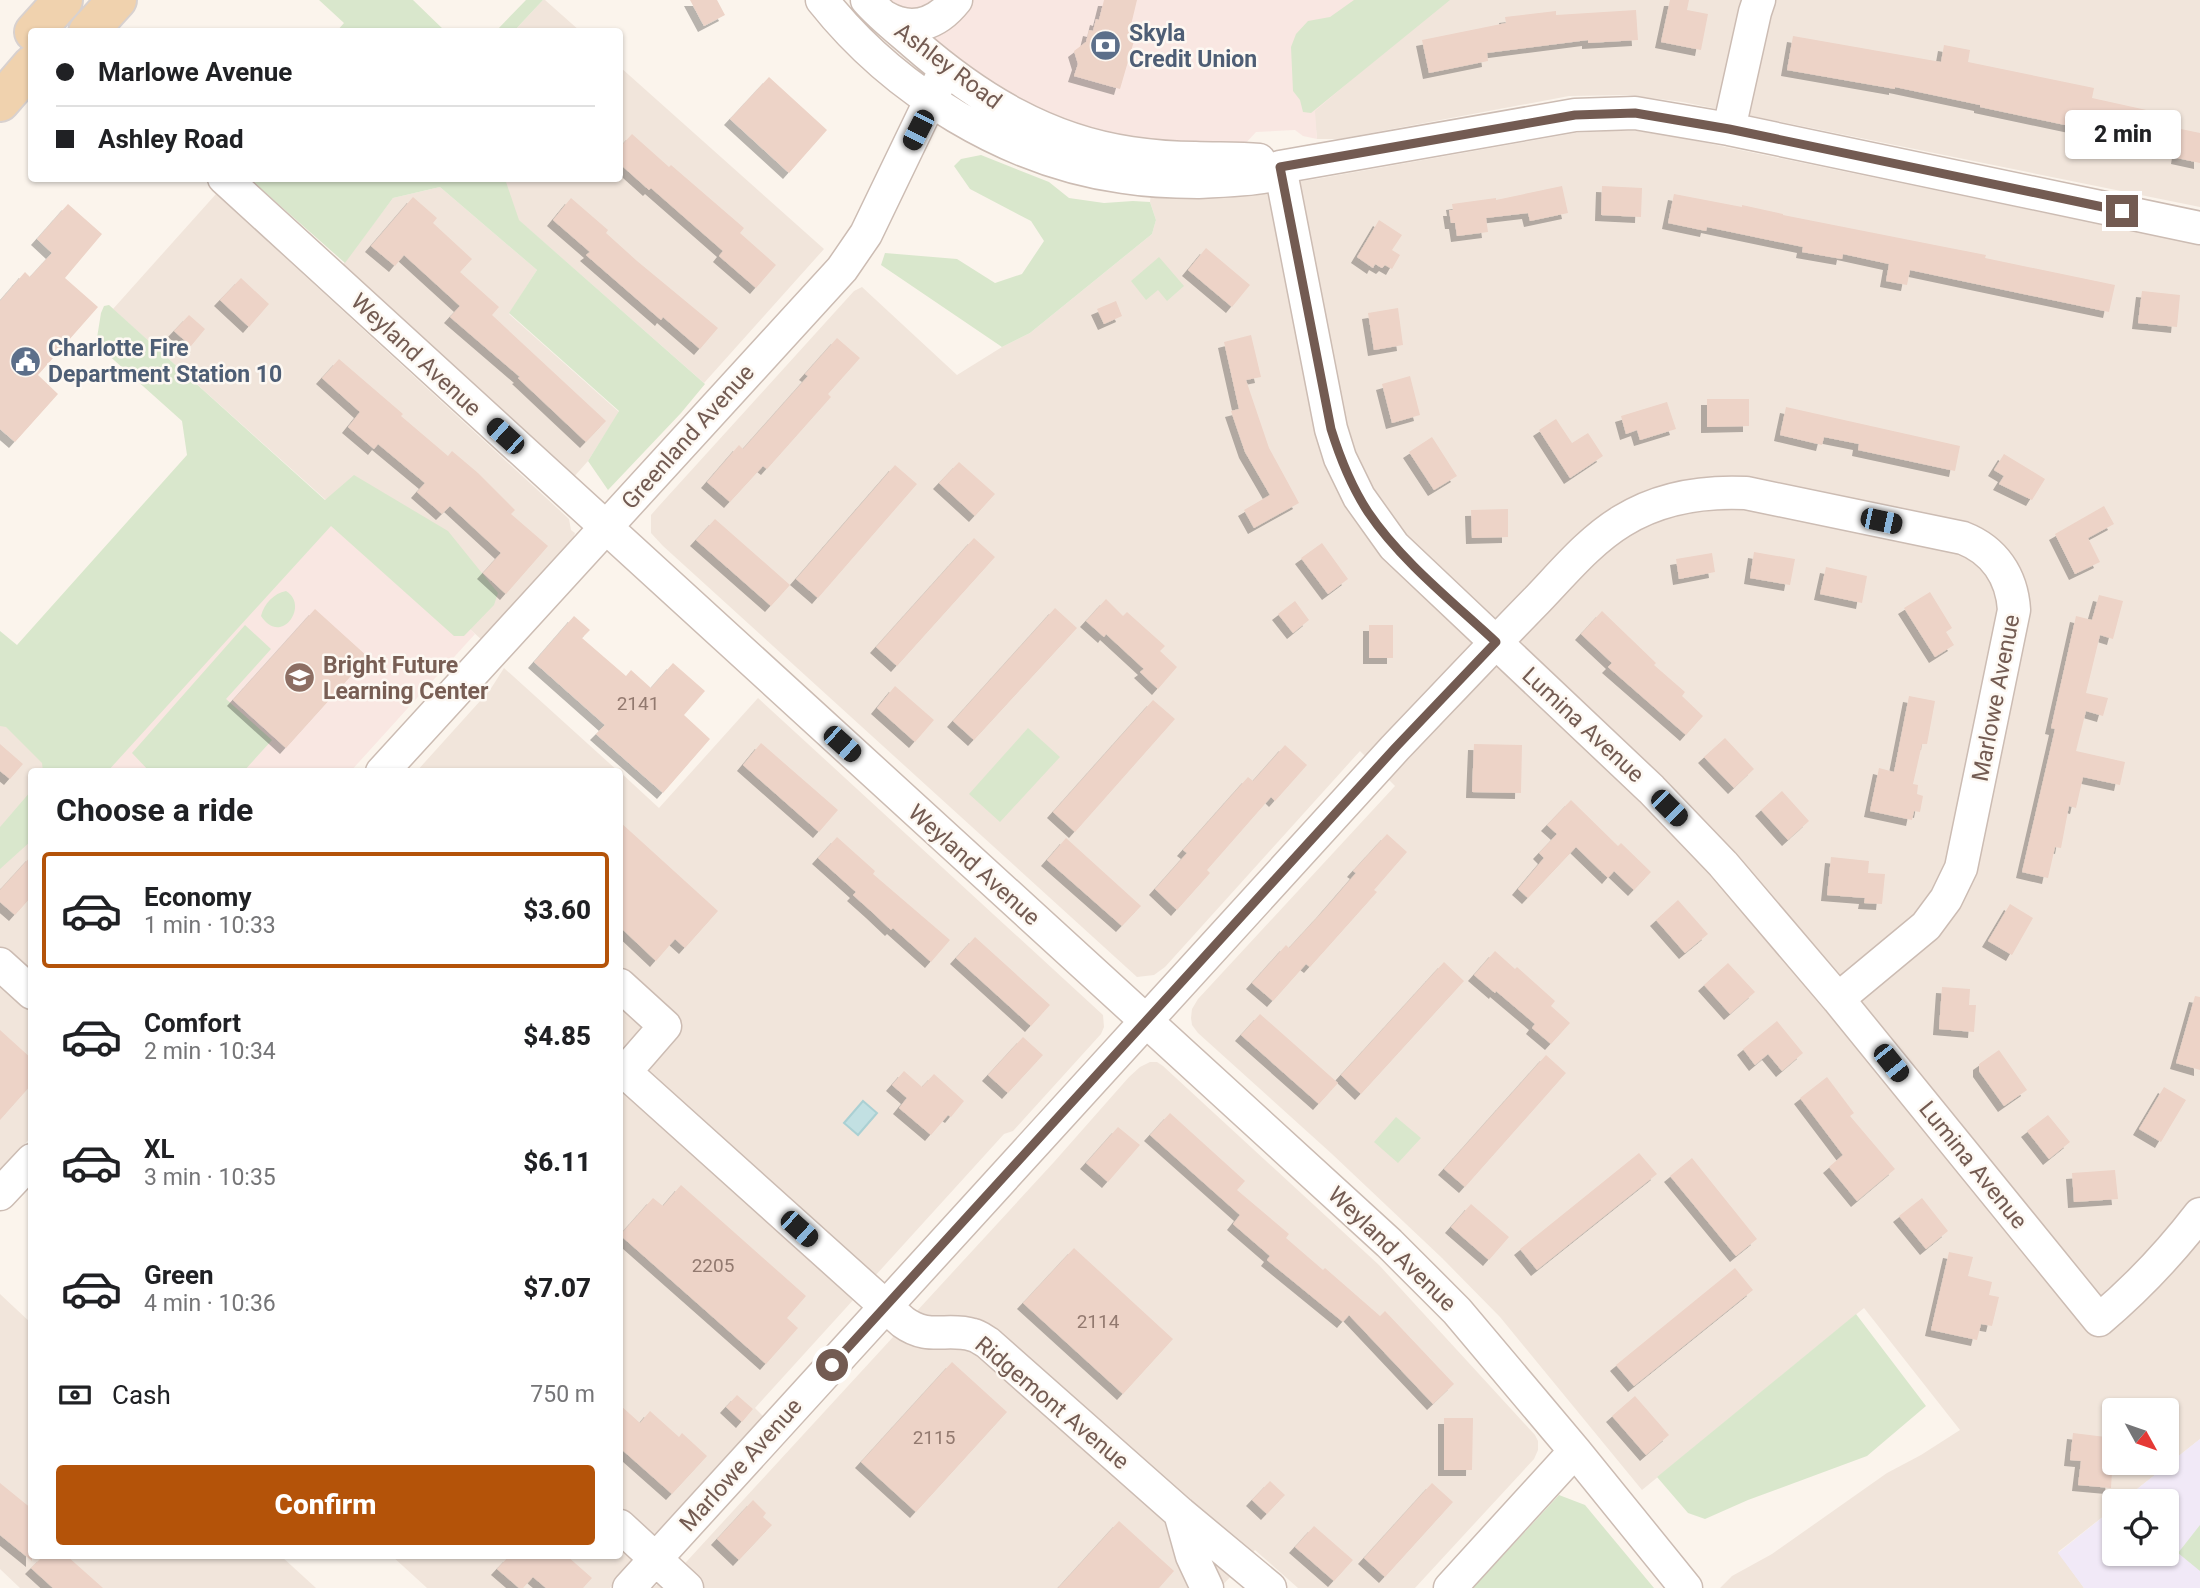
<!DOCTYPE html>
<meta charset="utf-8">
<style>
:root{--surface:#fff;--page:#f6f6f6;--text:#202124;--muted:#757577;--line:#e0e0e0;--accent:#b45309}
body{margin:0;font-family:Roboto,sans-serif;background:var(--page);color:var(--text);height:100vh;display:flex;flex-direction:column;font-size:26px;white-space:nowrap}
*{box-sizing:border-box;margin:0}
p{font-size:23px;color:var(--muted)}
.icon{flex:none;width:38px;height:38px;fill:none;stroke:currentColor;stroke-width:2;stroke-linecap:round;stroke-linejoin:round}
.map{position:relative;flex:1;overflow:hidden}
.drawer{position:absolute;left:28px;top:768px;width:595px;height:791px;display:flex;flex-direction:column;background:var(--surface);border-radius:7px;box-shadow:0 2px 5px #0004}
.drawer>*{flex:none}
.guide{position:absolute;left:28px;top:28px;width:595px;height:154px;border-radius:7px;box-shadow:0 2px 5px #0004;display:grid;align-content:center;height:154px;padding:0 28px;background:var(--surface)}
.needle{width:46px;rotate:130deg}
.buttons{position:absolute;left:2102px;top:1398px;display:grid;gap:14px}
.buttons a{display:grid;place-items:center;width:77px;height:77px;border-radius:7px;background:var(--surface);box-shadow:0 2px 5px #0004;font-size:35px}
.end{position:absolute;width:32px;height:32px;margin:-16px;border:9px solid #735b52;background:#fff;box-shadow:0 0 0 4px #fff}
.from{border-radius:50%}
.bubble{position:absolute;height:49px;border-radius:7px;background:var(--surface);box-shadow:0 2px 5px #0004;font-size:23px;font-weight:800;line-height:49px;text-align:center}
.car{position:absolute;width:21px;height:42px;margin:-21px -10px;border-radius:9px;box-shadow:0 0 5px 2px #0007;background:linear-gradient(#222 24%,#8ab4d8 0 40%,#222 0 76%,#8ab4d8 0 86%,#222 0)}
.guide b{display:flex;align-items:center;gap:24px;height:66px;font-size:26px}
.guide b+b{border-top:2px solid var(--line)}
.guide i{width:18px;height:18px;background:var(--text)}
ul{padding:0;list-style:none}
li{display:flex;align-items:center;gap:21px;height:116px;margin:0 14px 10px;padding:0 14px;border:4px solid transparent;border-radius:7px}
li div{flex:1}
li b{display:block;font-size:26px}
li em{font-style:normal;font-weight:800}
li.active{border-color:var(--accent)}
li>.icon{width:63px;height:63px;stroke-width:1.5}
h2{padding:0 28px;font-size:32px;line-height:84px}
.pay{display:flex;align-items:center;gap:18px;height:77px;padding:0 28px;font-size:26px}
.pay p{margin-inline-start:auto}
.action{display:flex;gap:14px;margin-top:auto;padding:14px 28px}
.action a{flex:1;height:80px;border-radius:7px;background:var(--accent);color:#fff;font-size:28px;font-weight:800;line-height:80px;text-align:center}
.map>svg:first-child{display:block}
</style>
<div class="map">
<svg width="2200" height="1588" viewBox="0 0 2200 1588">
<defs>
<filter id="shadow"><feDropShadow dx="-6" dy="6" stdDeviation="0" flood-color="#0004"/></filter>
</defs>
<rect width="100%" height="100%" fill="#fbf4ec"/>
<path fill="#f1e5db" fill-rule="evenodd" d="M543,0H545L580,31H514Z
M1445,0H2200V207L1683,102L1627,95L1569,96L1339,139H1317L1314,111Z
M620,67L824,249L704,383L480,186L486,179L620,178Z
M1604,131H1638L1668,135L2200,245V1439L2122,1501L2114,1502V1508L2058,1552L2084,1588H1720L1732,1576L1772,1554L1887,1473L1921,1455L1960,1430L1864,1308L1642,1490L1500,1317L1442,1258L1332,1154L1198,1033L1192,1025L1191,1018L1192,1009L1198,999L1395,786L1360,751L1165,967L1154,975L1137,977L663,546L651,533V515L658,507L854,291L862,287L957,375L1002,347L1030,333L1152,234L1156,220L1150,202L1151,193L1219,192L1316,179L1575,133ZM2114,1410H2166V1463H2114Z
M440,187L537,270L509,314L619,412L588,461L572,479L340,268L393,198Z
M216,194L569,519L571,530L575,533L574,537L482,640L113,309Z
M504,668L619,772H416L490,690Z
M758,698L1103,1015L1104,1027L1101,1034L1013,1131L1004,1134L755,1408L764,1417L610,1588H427L392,1556H620V772L659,808Z
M0,704L75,772H32L31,1137L0,1172Z
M1150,1062H1157L1163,1066L1379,1265L1535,1435L1538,1441V1450L1534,1459L1415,1588H1298L1255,1550L1220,1588H652L658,1584L665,1585L1054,1162L1129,1077L1140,1067Z
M0,1294L31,1323L32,1556H281L316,1588H20L0,1569Z"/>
<path fill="#f9e7e2" d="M882,0H1445L1315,111L1317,139L1303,136L1295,130L1256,132L1245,144L1239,146L1111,138L1010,100Z
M335,508L475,634L350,772H95Z"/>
<path fill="#f1e9f7" d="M2200,1439V1588H2084L2058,1553L2114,1508V1554H2166V1502L2122,1501Z"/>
<path fill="#d9e7cc" d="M319,0H413L445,31H337L344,23Z
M526,0H543L514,31H496Z
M1354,0H1450L1311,113L1303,112L1300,100L1293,91L1291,47L1296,34L1308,21L1330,17Z
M981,155L1049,182L1069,198L1104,203L1133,201L1150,202L1156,220L1152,234L1030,333L1002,347L881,265L885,253L957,259L995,283L1022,274L1044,241L1031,221L970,189L954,166L961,159Z
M250,179H505L519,220L705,384L681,413L608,490L588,461L619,411L509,313L537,270L440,187L393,198L345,263Z
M1159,257L1184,286L1167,301L1158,290L1146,300L1131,281Z
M109,305L325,500L354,475L448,531L498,593L494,605L464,636H454L331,526L107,772H43L42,763L6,727L0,726V631L17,645L187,455L182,421L96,344L101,313L104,306Z
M286,591C310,605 281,647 261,616C264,604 274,593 286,591Z
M245,625L271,649L226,699L272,740L243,772H150L132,753Z
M1028,728L1060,757L1000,822L969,794Z
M31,791V841L0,869V827Z
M1396,1117L1421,1138L1398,1163L1374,1142Z
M1856,1314L1926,1406L1867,1456L1748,1500L1705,1519L1688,1513L1657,1477Z
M1559,1495L1585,1505L1654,1588H1473Z
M2200,1525V1571L2178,1553Z"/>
<path fill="#c2e0e2" stroke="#aad0d3" stroke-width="2" d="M863,1101L877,1113L858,1135L844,1123Z"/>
<path fill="#edd3c7" filter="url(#shadow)" d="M690,0H717L725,15L704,26Z
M1104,0H1137L1130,29H1132L1129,40L1134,41L1120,89L1074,76L1078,64L1074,51L1086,42L1089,30L1093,31L1096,19L1099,20Z
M1670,0H1689L1687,10L1708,14L1701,50L1661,42Z
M1636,10L1638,40L1588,43V40L1487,53L1488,61L1429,73L1422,40L1506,23L1505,17L1556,11V15Z
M1793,36L1941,62L1944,45L1970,50L1968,62L2094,88L2092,98L2160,113L2157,124L2200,133V163L2177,158L2178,152L2112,138V135L1980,107V105L1895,87V89L1787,70Z
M769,77L827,130L789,173L730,119Z
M632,134L669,167L671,165L744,228L740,233L776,265L756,288L719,256L723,251L651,188L649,190L620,164V147Z
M1562,186L1568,213L1530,221L1528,213L1486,218L1488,232L1457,236L1455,223H1451L1449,210H1453L1452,204L1496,198V200Z
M1602,186L1642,188L1641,217L1601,215Z
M1674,194L1742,207V205L1783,214V215L1950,248L1986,255L1985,258L2115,285L2109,312L1910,270L1907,285L1886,281L1889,264L1843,254L1842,259L1802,252L1803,247L1707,227L1706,231L1668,223Z
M413,197L437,218L433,223L472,259L460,272L499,307L492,315L606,421L586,442L518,378L520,377L450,317L460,306L404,255L395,266L371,246Z
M571,198L608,230L606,233L637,261L718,328L700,349L663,317L661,320L586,255L590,252L553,220Z
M68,204L102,234L65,278L98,307L38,375L58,394L15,442L0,429V301L25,272L30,277L52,253L37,239Z
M1379,220L1402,235L1392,250L1400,255L1392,269L1385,265L1382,268L1375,264L1373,268L1357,257Z
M1206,248L1250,285L1232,307L1188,270Z
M241,278L269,304L249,327L220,300Z
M2142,291L2180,295L2177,327L2138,323Z
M1116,301L1122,316L1104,324L1097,309Z
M1398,308L1403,345L1374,350L1368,313Z
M189,315L205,329L191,346L174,331Z
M1251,335L1261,377L1246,380L1269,448L1299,503L1254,528L1244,510L1270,495L1245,452L1231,411L1239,409L1224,342Z
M837,338L860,358L828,394L831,397L767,469L763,466L730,502L707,482L739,445L743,449L808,376L805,374Z
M339,359L403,414L401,416L448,456L452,451L478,473L515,510L511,514L548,546L506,594L483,573L501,553L450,506L442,514L417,492L425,483L378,444L374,449L348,427L360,412L322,378Z
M1410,376L1420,415L1392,423L1382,384Z
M1707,399H1749V426L1707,427Z
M1667,402L1676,429L1640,440L1637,430L1626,434L1621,416Z
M1786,407L1960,446L1955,471L1858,450L1859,444L1824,437L1822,445L1780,435Z
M1556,419L1572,443L1588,433L1603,456L1570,478L1539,430Z
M1432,437L1457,476L1434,490L1409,452Z
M2004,454L2045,479L2032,500L1999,484L2004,476L1994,470Z
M959,462L995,494L975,516L939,483Z
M895,465L917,484L818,598L796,579Z
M2104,506L2114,524L2088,538L2100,562L2075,574L2055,534Z
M1508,509V537L1472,538L1471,510Z
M715,519L790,585L771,606L696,540Z
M974,538L995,557L897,666L876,647Z
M1322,543L1348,579L1328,594L1301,558Z
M1754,552L1795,559L1790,585L1750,578Z
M1712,553L1715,572L1679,579L1676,559Z
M1826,567L1867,576L1862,603L1820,594Z
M1930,592L1952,628L1946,632L1954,645L1935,657L1904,608Z
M2099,595L2123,601L2113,639L2100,635L2086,693L2108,698L2103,716L2086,711L2076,751L2125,762L2120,785L2083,777L2076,808L2069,806L2061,848L2055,847L2048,878L2022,872L2055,729L2051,728L2076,616L2092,620Z
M1106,599L1123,616L1127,612L1165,646L1160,651L1177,667L1158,689L1140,672L1144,669L1106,634L1104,637L1086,621Z
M1295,601L1309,620L1293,633L1278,614Z
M1055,608L1077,628L974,740L953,721Z
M315,609L368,657L286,748L233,700Z
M1602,611L1656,663L1654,665L1685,692L1682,696L1703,716L1686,735L1608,667L1612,663L1581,634Z
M574,616L590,630L582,638L626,676L631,670L651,688L673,663L705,691L684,715L710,739L663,793L596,734L605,725L534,662Z
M1369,625H1393V658H1369Z
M895,686L934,720L915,742L877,708Z
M1909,696L1935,701L1927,744H1922L1913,784L1918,785L1917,794L1923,796L1920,812L1914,811L1912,820L1870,811L1879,768L1894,772Z
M1153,700L1175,719L1075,832L1053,812Z
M1725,738L1754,769L1734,788L1704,757Z
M761,743L838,810L819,832L743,765Z
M0,744L23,764L10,779L0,771Z
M1474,744L1522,745L1521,793L1472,792Z
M1285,745L1307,765L1275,801L1271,797L1207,870L1210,873L1177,910L1155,889L1187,853L1183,850L1248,777L1253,781Z
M1782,791L1809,821L1788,840L1761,810Z
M1571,800L1618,846L1621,843L1651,872L1634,890L1614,871L1608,878L1576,847L1528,898L1518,889L1544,858L1539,853L1557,834L1547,825Z
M620,822L718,911L685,948L675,939L656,961L620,927Z
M1387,834L1407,852L1374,890L1377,892L1327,948L1310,967L1306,964L1273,1001L1252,983L1286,945L1289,948L1323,911L1356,873L1353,871Z
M837,837L875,871L873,874L950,940L931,962L893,928L891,930L872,912L853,895L856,892L818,858Z
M1066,838L1141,906L1122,926L1047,860Z
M32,855V896L15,915L0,902V890Z
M1831,857L1869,861L1868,873L1885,874L1882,904L1864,903L1865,898L1827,895Z
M1678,900L1708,934L1685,953L1656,920Z
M2010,904L2033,918L2012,955L1988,941Z
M975,937L1050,1005L1031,1026L956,958Z
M1495,951L1515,969L1517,967L1555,1001L1551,1006L1570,1023L1551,1044L1532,1028L1535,1024L1496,991L1495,993L1474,975Z
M1444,962L1464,981L1361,1094L1341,1075Z
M1728,963L1755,992L1730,1014L1704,985Z
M1942,987L1970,989L1969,1005H1976L1974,1032L1939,1029Z
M2195,996L2200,997V1070L2176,1063Z
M1260,1014L1338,1083L1319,1104L1241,1035Z
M1777,1021L1803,1053L1782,1071L1768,1054L1755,1065L1743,1049Z
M0,1030L32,1059V1084L0,1120Z
M1023,1037L1043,1055L1008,1093L988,1075Z
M1999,1050L2027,1090L2004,1106L1979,1071V1064Z
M1546,1055L1566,1073L1465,1187L1444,1169Z
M904,1071L922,1087L934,1074L964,1101L951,1117L948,1115L931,1135L899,1108L907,1098L892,1085Z
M1827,1077L1854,1113L1850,1116L1895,1169L1857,1201L1829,1167L1843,1155L1800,1098Z
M2164,1087L2186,1100L2161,1142L2139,1129Z
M1170,1113L1245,1181L1237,1190L1289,1234L1286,1238L1323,1270L1325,1268L1380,1316L1385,1311L1454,1384L1433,1404L1349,1315L1343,1322L1267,1260L1270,1256L1233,1224L1240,1215L1150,1135Z
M2048,1115L2070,1142L2049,1159L2027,1131Z
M1118,1127L1140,1145L1108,1182L1086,1163Z
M1639,1153L1657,1174L1537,1270L1520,1249Z
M1692,1158L1757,1239L1736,1256L1670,1176Z
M2115,1170L2118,1199L2074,1202L2072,1173Z
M681,1185L806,1296L787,1318L798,1328L766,1364L620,1235L653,1198L663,1206Z
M1922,1198L1948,1231L1926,1249L1899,1216Z
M1471,1204L1509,1237L1489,1260L1451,1227Z
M1074,1248L1173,1339L1123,1394L1023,1303Z
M1949,1252L1973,1257L1968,1276L1992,1282L1989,1295L1999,1297L1992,1326L1981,1324L1977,1340L1931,1330Z
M1735,1268L1753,1290L1634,1386L1616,1365Z
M952,1362L1007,1412L916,1512L861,1462Z
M737,1395L753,1409L742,1422L726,1407Z
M1635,1396L1669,1435L1646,1455L1612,1416Z
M620,1405L640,1423L650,1411L679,1437L682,1433L707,1456L672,1494L620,1448Z
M1444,1418H1473L1472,1470H1444Z
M2073,1433L2114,1438L2111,1488L2078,1485L2081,1461L2070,1460Z
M1270,1481L1285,1495L1267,1514L1252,1500Z
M0,1483L32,1509V1561L0,1535Z
M1432,1483L1453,1502L1385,1577L1364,1558Z
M753,1500L766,1513L763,1517L772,1525L739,1560L717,1539Z
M1119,1521L1174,1571L1159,1588H1058Z
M1314,1526L1353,1560L1334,1581L1295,1547Z
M43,1556H67L103,1588H53L31,1568Z
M509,1556H567L592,1578L583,1588H546L533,1577L523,1588H519L497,1569Z"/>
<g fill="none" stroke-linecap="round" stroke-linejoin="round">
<defs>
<path id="minor" d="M822,0C894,91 1008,161 1123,177C1148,181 1173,182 1198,182C1212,181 1255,180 1267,176C1272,174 1276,170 1280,167L1575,115L1635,113L1729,129L2200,228
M867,0C881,16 898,29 914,43C977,98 1047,141 1131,153C1152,156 1173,158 1195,158C1216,159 1238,158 1259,160
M885,17C912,33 937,24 956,0
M1729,129L1755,12L1759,0
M1280,167L1331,429L1340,458L1359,497L1394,546L1651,789L1723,864L1838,999L2099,1320C2137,1288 2170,1253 2200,1214
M224,178L1389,1243L1457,1311L1575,1451L1686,1588
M382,772L842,269L866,234L945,70
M0,964L32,993
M620,985L665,1026L625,1072L903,1322C929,1341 947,1327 973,1335C978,1336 983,1340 988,1343L1180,1513L1270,1588
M0,1194L32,1160
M1180,1513L1192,1556L1207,1588
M620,1526L687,1588
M629,1588L1395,748C1442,699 1489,649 1536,601C1563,573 1589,541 1622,521C1659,498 1703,491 1746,493L1963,538C1994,550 2012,576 2014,610L1961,868L1946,899L1926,926L1838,999
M1450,1588L1575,1451"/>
<path id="major" d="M34,32L63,0
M88,32L117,0
M0,102L32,65"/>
</defs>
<use href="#minor" stroke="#ccbcb3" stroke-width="35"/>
<use href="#major" stroke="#d8d1cf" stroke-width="42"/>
<use href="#minor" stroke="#fff" stroke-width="32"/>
<use href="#major" stroke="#f0d2ae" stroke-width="38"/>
</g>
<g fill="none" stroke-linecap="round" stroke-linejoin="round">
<path stroke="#735b52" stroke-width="9" d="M832,1365L1395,748L1496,642C1453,602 1401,561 1368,512C1351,486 1340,458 1331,429L1280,167L1575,115L1635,113L1729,129L2122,211"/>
</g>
<defs>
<symbol id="bank-disc" viewBox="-11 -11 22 22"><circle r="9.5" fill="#5c6f8a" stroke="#fdf8f2"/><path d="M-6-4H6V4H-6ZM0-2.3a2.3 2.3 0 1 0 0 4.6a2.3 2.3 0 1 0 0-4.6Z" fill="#fff"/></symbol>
<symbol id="civic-disc" viewBox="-11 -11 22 22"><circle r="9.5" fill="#5c6f8a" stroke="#fdf8f2"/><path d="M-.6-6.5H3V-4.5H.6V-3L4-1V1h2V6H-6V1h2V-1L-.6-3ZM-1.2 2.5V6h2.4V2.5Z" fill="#fff"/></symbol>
<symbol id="school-disc" viewBox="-11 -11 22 22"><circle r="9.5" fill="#8d6e63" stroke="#fdf8f2"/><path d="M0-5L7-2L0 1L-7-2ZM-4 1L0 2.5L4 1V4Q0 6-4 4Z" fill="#fff"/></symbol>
</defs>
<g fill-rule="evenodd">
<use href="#bank-disc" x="1088" y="28" width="35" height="35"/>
<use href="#civic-disc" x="8" y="344" width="35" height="35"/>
<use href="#school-disc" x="282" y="660" width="35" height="35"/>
</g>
<g text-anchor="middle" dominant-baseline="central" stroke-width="5" stroke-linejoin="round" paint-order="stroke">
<g font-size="19" fill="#92796f">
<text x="638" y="703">2141</text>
<text x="713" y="1265">2205</text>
<text x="1098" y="1321">2114</text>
<text x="934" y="1437">2115</text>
</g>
<g font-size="23" font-weight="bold" fill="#4e5e75" stroke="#fdf8f2" text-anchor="start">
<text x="1129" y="33">Skyla<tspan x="1129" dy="26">Credit Union</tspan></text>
<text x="48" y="348">Charlotte Fire<tspan x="48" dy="26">Department Station 10</tspan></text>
</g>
<g font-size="23" fill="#735b52" stroke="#fdf8f2">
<text transform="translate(948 66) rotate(37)">Ashley Road</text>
<text transform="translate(416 355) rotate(43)">Weyland Avenue</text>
<text transform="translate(688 437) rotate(-48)">Greenland Avenue</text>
<text transform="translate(1996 698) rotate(-79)">Marlowe Avenue</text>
<text transform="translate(1583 725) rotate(43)">Lumina Avenue</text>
<text transform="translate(974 865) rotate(42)">Weyland Avenue</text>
<text transform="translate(1973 1165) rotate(51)">Lumina Avenue</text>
<text transform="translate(1392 1249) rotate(44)">Weyland Avenue</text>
<text transform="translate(1052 1403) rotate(40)">Ridgemont Avenue</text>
<text transform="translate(741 1465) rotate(-48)">Marlowe Avenue</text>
</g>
<g font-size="23" font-weight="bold" fill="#785e54" stroke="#fdf8f2" text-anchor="start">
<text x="323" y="665">Bright Future<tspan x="323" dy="26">Learning Center</tspan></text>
</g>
</g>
</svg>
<div class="buttons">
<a><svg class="needle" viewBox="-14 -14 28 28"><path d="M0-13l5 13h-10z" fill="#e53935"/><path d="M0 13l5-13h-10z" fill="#757577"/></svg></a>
<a><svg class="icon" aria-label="locate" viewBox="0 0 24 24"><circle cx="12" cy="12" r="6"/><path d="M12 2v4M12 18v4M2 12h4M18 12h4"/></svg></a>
</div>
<i class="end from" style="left:832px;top:1365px"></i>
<i class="end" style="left:2122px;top:211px"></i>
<div class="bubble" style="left:2065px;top:110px;width:116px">2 min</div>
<i class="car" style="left:918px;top:130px;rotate:207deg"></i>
<i class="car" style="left:505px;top:436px;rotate:312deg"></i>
<i class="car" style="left:1881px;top:521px;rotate:102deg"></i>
<i class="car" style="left:842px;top:744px;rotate:132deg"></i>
<i class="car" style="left:1669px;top:808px;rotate:135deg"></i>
<i class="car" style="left:1891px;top:1063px;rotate:141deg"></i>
<i class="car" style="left:799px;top:1229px;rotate:132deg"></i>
<div class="guide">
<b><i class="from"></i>Marlowe Avenue</b>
<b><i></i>Ashley Road</b>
</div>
<section class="drawer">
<h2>Choose a ride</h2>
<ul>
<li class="active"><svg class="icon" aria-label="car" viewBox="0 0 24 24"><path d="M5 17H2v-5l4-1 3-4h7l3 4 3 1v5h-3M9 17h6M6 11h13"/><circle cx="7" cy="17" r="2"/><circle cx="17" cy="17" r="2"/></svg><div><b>Economy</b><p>1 min · 10:33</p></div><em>$3.60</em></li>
<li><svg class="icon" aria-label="car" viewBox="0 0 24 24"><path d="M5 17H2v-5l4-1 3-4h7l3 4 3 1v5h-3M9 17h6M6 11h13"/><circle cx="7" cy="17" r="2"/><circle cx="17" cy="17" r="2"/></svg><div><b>Comfort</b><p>2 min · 10:34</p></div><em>$4.85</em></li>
<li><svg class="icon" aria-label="car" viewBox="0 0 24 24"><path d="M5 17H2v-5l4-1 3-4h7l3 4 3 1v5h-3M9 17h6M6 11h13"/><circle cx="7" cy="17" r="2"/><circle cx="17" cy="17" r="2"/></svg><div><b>XL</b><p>3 min · 10:35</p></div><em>$6.11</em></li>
<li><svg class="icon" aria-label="car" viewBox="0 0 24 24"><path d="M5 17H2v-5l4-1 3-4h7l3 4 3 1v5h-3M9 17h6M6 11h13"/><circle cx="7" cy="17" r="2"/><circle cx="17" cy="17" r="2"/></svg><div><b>Green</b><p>4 min · 10:36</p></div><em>$7.07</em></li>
</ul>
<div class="pay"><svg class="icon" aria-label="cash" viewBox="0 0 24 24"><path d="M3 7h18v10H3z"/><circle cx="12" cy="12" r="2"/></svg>Cash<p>750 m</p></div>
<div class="action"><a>Confirm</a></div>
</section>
</div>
